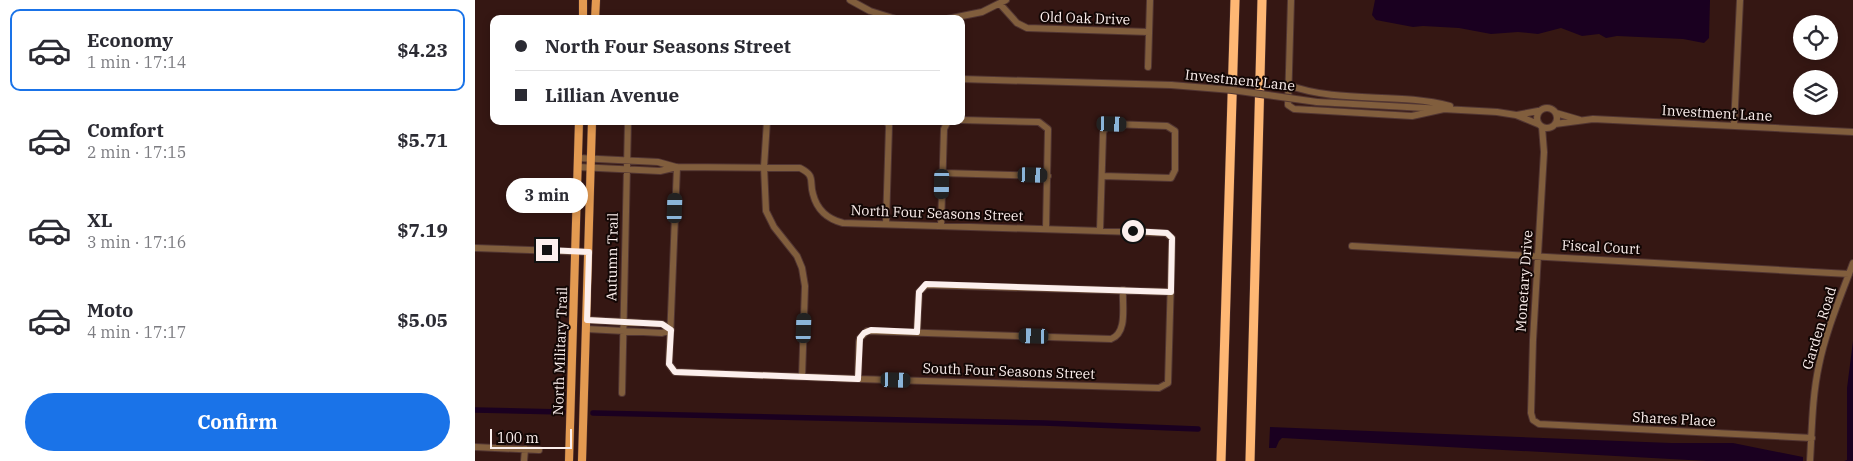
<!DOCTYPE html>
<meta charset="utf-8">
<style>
:root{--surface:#fff;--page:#f2f2f3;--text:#2b2b33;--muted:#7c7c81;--line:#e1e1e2;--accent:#1a73e8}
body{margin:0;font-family:"IBM Plex Serif",serif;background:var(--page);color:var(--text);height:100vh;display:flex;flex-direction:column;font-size:19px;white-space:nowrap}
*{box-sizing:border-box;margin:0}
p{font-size:16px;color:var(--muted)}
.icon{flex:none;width:28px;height:28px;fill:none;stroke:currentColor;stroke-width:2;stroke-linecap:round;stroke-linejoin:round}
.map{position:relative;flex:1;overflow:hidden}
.details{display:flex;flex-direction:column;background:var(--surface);width:475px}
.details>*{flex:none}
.guide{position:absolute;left:15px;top:15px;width:475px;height:110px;border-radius:10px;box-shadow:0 2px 8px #0003;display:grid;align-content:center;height:110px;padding:0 25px;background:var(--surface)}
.buttons{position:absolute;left:1318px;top:15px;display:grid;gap:10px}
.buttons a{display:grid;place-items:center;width:45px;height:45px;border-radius:50%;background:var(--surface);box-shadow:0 2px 8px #0003;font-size:25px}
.scale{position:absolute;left:15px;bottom:12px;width:82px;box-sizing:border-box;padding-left:5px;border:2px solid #fcefed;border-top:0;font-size:14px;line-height:18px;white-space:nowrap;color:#fcefed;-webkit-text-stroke:4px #130705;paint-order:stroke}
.end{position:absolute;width:22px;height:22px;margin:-11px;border:6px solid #fcefed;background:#111;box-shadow:0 0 0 2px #111}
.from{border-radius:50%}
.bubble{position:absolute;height:35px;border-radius:18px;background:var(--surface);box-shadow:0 2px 8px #0003;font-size:16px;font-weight:800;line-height:35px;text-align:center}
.car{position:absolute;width:15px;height:30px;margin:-15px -8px;border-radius:6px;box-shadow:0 0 4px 1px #0007;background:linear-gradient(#222 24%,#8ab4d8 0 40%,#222 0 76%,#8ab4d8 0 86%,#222 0)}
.guide b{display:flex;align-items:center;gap:18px;height:48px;font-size:19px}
.guide b+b{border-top:1px solid var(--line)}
.guide i{width:12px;height:12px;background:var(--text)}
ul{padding:9px 0 0;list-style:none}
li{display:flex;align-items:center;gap:15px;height:82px;margin:0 10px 8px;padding:0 15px;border:2px solid transparent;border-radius:10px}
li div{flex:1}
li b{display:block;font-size:19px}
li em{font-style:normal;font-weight:800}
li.current{border-color:var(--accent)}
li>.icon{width:45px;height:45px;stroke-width:1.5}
.cta{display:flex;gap:10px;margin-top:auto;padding:10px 25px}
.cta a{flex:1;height:58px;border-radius:30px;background:var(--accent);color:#fff;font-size:20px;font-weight:800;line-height:58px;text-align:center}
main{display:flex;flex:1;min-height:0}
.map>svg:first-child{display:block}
</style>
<main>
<section class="details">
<ul>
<li class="current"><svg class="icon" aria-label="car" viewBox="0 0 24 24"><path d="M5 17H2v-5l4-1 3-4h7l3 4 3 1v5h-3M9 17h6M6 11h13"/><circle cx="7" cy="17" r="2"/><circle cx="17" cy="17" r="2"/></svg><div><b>Economy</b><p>1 min · 17:14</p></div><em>$4.23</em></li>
<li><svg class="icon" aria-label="car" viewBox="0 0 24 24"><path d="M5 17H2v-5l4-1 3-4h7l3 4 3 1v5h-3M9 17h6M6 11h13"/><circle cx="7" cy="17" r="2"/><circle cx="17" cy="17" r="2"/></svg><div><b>Comfort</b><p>2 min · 17:15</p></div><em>$5.71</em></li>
<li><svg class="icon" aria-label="car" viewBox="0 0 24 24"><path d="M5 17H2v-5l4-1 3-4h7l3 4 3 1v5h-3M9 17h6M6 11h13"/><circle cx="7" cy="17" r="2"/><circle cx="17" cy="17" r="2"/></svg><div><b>XL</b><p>3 min · 17:16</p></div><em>$7.19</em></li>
<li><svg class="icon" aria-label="car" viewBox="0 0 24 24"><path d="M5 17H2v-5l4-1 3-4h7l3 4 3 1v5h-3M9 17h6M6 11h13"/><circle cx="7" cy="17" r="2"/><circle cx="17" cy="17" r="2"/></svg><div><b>Moto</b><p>4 min · 17:17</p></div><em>$5.05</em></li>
</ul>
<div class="cta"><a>Confirm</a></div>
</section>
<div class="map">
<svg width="1378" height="461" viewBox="0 0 1378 461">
<rect width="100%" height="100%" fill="#351713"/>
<path fill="#1a0020" d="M900,0H1235L1234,38L1229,43L1208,39L1142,36L1131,38L1124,34L1107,36L1086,28L1063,34L1043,32L1016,34L984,28L948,26L938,27L901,20L897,15Z
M1378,341V461H1369L1372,460V388Z
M795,427L1196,443H1258L1328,457V461H1232L807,438L804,441L801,448H794Z"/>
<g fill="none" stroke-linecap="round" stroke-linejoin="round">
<path stroke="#1a0020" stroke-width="5.5" d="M0,410L88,412
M118,413L569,423L723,429"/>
<defs>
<path id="minor" d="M375,0L395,11L421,19
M816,0L813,105L819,109L937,116L969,109
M525,4L542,23L552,28L674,32
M472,19L507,12L531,0
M673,67L675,0
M486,79L696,85
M813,85C865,104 922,92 975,106
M842,102L1022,112L1041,115L1063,124
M1062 118a10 10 0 1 1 20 0a10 10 0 1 1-20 0Z
M1081,113L1105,120
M1042,115L1063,111
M486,120L564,122L573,129L571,228
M292,121L289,167L291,211L299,227L322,256L327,268L330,286L327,377
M1080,124L1118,119L1378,132
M1259,126L1265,0
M1067,127L1069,152L1058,340L1056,413L1058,420L1064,424L1337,438
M103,158L183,162L201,167
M103,167L185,171L202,167L325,168C341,176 334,181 338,194C342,210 352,219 368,223L691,233L697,238V242L693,383L684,388L383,379L200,372L194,364L202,167
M468,173L573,176
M411,224L414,126L412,121
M466,226L469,129L473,121
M625,230L628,133L630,128L637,124L692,126L700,131V170L696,178L627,176
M877,246L1374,274
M0,248L114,252
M112,320L187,324L196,330
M112,329L187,333L196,330
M442,332L444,292L451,285L696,292
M383,379L384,342L385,338L392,331L636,339C653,333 647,305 648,290
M147,393L153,121
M0,447L64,450
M49,461L50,449
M1335,461C1337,429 1337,397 1344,365C1351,330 1366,296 1378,263"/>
<path id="major" d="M108,19V0
M120,19L121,0
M94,461L104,121
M107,461L117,121"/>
<path id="highway" d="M746,461L760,0
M775,461L787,0"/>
</defs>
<use href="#minor" stroke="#513532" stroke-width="8"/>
<use href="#major" stroke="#513532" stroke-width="9"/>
<use href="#highway" stroke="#513532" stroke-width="10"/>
<use href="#minor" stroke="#815e3d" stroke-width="6"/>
<use href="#major" stroke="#e39a51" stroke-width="8"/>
<use href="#highway" stroke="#feb774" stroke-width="9"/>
<defs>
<path id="minor-bridge" d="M696,85L757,90L842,102"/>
</defs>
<use href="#minor-bridge" stroke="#513532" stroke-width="8" stroke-linecap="butt"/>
<use href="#minor-bridge" stroke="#815e3d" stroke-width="6"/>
</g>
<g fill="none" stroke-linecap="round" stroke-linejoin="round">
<path stroke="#fcefed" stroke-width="6" d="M72,250L114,252L112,320L187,324L196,330L194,364L200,372L383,379L385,338L389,333L396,330L442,332L444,292L451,284L696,292L697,238L692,233L658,231"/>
</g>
<g text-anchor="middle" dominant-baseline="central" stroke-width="4" stroke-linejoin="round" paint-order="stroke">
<g font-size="14" fill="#fcefed" stroke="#130705">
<text transform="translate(610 18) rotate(2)">Old Oak Drive</text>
<text transform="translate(765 80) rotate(6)">Investment Lane</text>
<text transform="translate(1242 113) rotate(3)">Investment Lane</text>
<text transform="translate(462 213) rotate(2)">North Four Seasons Street</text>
<text transform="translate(1126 247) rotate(3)">Fiscal Court</text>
<text transform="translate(137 257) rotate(-89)">Autumn Trail</text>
<text transform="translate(1049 281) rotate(-86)">Monetary Drive</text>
<text transform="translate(1344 328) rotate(-73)">Garden Road</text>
<text transform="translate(85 351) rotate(-88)">North Military Trail</text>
<text transform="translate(534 371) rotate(2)">South Four Seasons Street</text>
<text transform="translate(1199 419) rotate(3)">Shares Place</text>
</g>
</g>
</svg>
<div class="buttons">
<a><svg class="icon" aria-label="locate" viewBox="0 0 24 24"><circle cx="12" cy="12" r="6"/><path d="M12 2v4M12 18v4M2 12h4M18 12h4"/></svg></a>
<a><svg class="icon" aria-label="layers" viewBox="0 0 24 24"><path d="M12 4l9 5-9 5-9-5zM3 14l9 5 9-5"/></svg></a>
</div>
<div class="scale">100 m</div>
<i class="end from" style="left:658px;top:231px"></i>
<i class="end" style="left:72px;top:250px"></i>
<div class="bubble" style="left:31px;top:178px;width:82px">3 min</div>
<i class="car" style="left:637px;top:124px;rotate:92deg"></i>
<i class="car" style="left:558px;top:175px;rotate:92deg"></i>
<i class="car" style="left:467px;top:184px;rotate:181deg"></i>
<i class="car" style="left:200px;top:208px;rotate:2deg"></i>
<i class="car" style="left:329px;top:328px;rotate:2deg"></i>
<i class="car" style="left:559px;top:336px;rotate:272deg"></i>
<i class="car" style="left:421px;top:380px;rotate:92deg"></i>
<div class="guide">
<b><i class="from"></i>North Four Seasons Street</b>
<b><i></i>Lillian Avenue</b>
</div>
</div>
</main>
